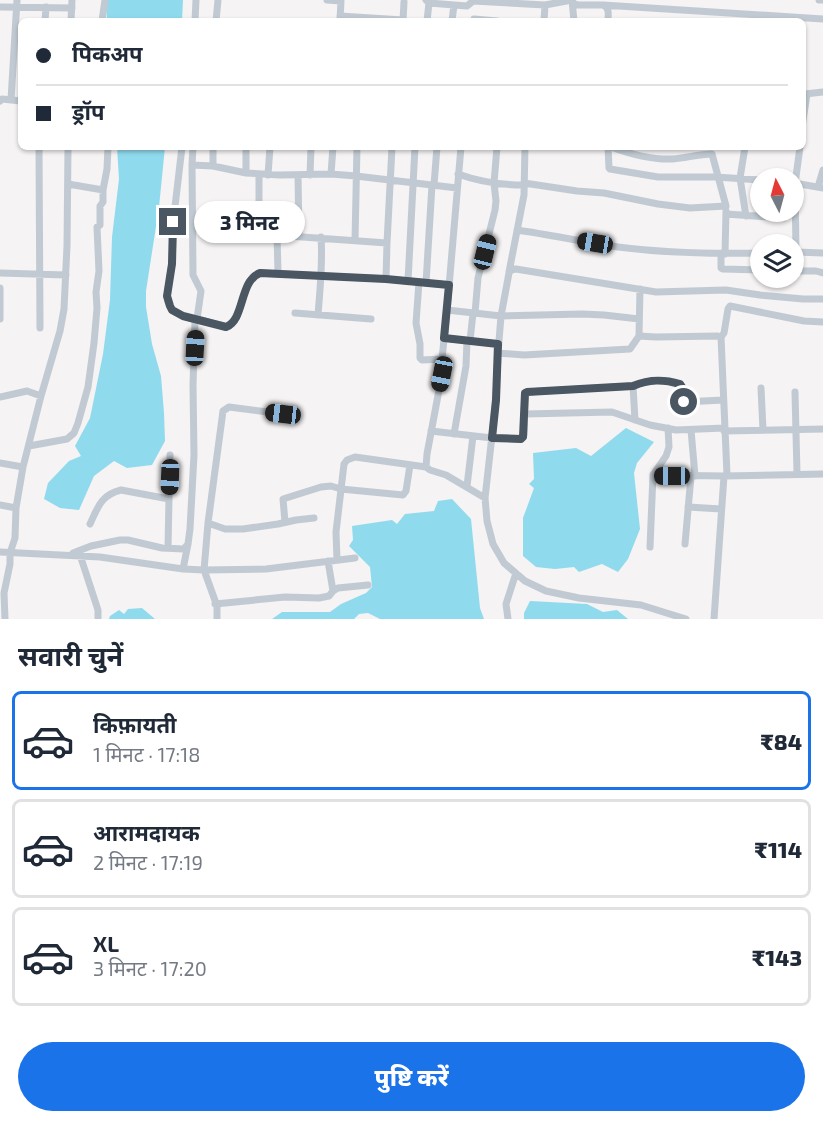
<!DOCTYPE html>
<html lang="hi">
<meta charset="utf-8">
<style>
:root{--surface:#fff;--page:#f6f6f7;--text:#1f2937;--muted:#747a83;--line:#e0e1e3;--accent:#1a73e8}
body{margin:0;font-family:"Exo 2","Noto Sans Devanagari",sans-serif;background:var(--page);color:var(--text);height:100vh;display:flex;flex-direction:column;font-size:22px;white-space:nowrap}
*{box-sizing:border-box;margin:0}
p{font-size:20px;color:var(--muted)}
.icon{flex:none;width:33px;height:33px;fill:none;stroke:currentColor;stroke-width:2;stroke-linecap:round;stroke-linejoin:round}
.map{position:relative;height:619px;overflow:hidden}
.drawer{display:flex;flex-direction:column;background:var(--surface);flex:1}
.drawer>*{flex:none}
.guide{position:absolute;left:18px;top:18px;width:788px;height:132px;border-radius:9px;box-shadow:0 2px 4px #0004;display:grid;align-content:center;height:132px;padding:0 18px;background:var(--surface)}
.needle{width:39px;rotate:354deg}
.fabs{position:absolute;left:750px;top:168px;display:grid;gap:12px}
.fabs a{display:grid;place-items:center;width:54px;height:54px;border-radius:50%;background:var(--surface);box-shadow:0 2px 4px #0004;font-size:30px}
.end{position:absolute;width:27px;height:27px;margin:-14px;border:8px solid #4a5661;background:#fff;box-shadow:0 0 0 3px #fff}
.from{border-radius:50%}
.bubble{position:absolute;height:42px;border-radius:21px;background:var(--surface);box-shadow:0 2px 4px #0004;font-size:20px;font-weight:800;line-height:42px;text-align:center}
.car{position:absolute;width:18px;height:36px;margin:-18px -9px;border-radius:8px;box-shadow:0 0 4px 2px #0007;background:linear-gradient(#222 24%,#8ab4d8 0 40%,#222 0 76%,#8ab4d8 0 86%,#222 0)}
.guide b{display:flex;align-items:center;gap:21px;height:57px;font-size:22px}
.guide b+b{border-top:2px solid var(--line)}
.guide i{width:15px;height:15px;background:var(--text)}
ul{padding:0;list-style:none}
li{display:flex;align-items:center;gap:18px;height:99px;margin:0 12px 9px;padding:0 6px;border:3px solid var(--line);border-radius:9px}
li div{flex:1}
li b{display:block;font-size:22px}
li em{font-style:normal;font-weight:800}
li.selected{border-color:var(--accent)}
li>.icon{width:54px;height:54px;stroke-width:1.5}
h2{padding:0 18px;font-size:27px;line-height:72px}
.cta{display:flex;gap:12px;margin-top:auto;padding:12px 18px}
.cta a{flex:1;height:69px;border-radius:36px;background:var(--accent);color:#fff;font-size:24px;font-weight:800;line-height:69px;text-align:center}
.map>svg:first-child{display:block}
</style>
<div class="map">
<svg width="823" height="619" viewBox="0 0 823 619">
<rect width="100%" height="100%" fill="#f5f3f3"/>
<path fill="#90daee" d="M106,0H183L182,21H107Z
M117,147H165L159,207L146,291V307L152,344L161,376L164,413L165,441L152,465L127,468L114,461L94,476L79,510L60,508L44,499L48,483L69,461L81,456L75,446L90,418L103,354L110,300L112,237L119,179Z
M626,428L654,442L637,463L634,473L640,529L628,559L618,572L602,564L579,572L574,567L555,569L536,567L523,556V518L534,488L529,484L534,479L533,453L576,448L591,456Z
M452,499L471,519L480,608L484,619H380L368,613L359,614L354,619H272L282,612H330L341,604L366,593L372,587L370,567L349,546L353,540L352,526L392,520L397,524L405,514L434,511L438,501Z
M530,601L587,604L603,612L617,610L628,619H524V613Z
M142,608L155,619H109L110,616L119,610L124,614L128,609Z"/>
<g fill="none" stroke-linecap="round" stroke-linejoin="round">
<path stroke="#c1cad2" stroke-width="7" d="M327,0L341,1
M426,0L429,3L467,6L473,1L545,5L572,0L574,21
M572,0L574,4L578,5H603C610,8 608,15 608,21
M819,0H823
M603,5L823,19
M0,7L72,8
M340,16L403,20
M474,19L497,21
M45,21L46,7
M71,21L72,0
M102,21L105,0
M195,21L196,0
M216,21L218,0
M340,21L341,0
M403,21L404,2
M427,21L429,3
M452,21L454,5
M544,21L545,5
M805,94L823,92
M11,100L17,0
M0,101L2,99L21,101
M802,127L807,94
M39,147L40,328
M182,147L174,215L172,263L167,296L168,302L172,310L183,316L195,320
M213,147V166
M461,147L447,310L501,316L509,273L511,270L516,269L656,292L726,290L760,295L803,299H823
M608,147L609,168L610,169L658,177H716L760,180
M745,147L740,178L746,216
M192,165L213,166L246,173L280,175L331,174L356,176L457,188
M246,173V147
M259,174V230L260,234L387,243
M331,174L333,147
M458,174C480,182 501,185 524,185
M268,175L270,147
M298,175L299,236
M310,175L311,147
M524,183L577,191L604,193L658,204L690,208L726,206L712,154C699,154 686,158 673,159C652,160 630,154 611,147
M794,183L823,188
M68,184L103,190L107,169L108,147
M434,185L437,147
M818,187L823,170
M726,214L784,218L785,216V212
M517,230C551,235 584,242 618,247C665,253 713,254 760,253
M277,234L278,273
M355,240L357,147
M794,252H796L795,184L800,147
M796,252L823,253
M721,254V268L723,269L760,270
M725,254L726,211
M794,271H816L823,273
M509,272L524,195L525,147
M0,273L66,275
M386,279L387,243L392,147
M408,281L415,147
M419,282L416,323L420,344V358L422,360L442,359
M426,283L432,185
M0,288V319
M447,310L442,359V374L427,454L426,467L430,470L446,475L485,498
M295,313L371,319
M475,313L478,278L495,210L496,201L494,183L497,147
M318,315C320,289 323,263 321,237
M197,319L227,327C245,320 239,280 260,273L386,279L449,285
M639,319L604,315L582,314L501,316L498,353L496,400L485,498L487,521L493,544L504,563L525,581L546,591L579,598L641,605L686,619
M639,336L640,289
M721,337L724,333L728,309L730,306L804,321L823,322
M444,338L498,344
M470,341L473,313
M498,353L524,355L630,349L639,336L656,337L717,336L721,337L727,475
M633,386L635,420
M761,388L763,430
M795,392L797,474
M0,397L27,391L41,396
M283,414L229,407L223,411L208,523L204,570L266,569L355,558
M525,414L612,412L650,425L676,430L724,428
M691,430L695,476
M431,431L492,438L521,439L524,435L525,393L527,392L633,386C649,379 663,379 680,384L682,387L684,402L723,400
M724,431L823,429
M454,434L466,366L467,341
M29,446L67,439L74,433L78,423L88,387L94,343L97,308L96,292L99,271L97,227L100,225V206L103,202V190
M0,463L23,467
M653,475L724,476
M467,486L473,436
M169,499L170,455
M0,505L16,508
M688,507L721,509
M285,522L283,499L321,487L331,486L341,489L403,495L406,491L410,465
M208,523L225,529H243L278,524L296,520L314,518
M90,524C98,507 101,495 121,490L169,499L168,548
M685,544L691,476
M650,547L653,475L666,456L669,447L668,428
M0,552L100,557L183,569L204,570L217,606V619
M73,553L91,546L120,540H128L162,548L184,549L188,544
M80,555L98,610V619
M337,560L336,532L344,464L347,460L355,457L426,467
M328,561L333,591
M183,569L188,544L190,529L194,455L193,385L195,320L197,319L201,291L193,275L192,165L193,147
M215,604L285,597L319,598L329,596L333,591L338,588L368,585
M5,619L4,593L10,564V553L15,538L16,508L23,467L41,396L60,331L64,309L67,246L68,147
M508,619L506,604L516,573
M714,619L724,476L823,474"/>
</g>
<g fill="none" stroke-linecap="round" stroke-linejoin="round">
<path stroke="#4a5661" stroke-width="8" d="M173,222L172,264L167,296L170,306L172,310L183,316L226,327C245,320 239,281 260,273L386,279L449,285L444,338L498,344L496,400L492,438L521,439L523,437L525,393L527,392L633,386C649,379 663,379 680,384L682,387L684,402"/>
</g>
</svg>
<div class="fabs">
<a><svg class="needle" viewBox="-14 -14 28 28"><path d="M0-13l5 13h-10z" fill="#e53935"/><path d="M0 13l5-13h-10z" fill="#747a83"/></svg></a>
<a><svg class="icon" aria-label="layers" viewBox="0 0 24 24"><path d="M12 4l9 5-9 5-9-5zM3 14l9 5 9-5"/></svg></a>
</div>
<i class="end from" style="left:684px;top:402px"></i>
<i class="end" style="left:173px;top:222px"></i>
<div class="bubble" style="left:194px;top:201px;width:111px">3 मिनट</div>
<i class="car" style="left:595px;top:243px;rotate:279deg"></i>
<i class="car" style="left:485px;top:252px;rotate:14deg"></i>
<i class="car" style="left:195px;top:348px;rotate:3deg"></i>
<i class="car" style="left:442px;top:374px;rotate:191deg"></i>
<i class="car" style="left:283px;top:414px;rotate:277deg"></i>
<i class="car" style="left:672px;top:476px;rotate:270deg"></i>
<i class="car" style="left:170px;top:477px;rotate:182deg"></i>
<div class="guide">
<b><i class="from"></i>पिकअप</b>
<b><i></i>ड्रॉप</b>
</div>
</div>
<section class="drawer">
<h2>सवारी चुनें</h2>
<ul>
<li class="selected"><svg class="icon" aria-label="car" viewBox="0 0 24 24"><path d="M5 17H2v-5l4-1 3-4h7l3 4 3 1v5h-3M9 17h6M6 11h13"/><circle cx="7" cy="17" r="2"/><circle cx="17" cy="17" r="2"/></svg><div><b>किफ़ायती</b><p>1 मिनट · 17:18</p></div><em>₹84</em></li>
<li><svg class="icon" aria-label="car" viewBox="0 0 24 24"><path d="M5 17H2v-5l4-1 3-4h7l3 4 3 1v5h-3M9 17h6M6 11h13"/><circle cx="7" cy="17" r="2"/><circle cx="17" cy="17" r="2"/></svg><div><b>आरामदायक</b><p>2 मिनट · 17:19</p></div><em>₹114</em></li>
<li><svg class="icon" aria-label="car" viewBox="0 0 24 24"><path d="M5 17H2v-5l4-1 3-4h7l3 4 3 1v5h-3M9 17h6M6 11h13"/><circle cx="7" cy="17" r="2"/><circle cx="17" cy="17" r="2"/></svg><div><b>XL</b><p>3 मिनट · 17:20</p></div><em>₹143</em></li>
</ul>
<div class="cta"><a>पुष्टि करें</a></div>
</section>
